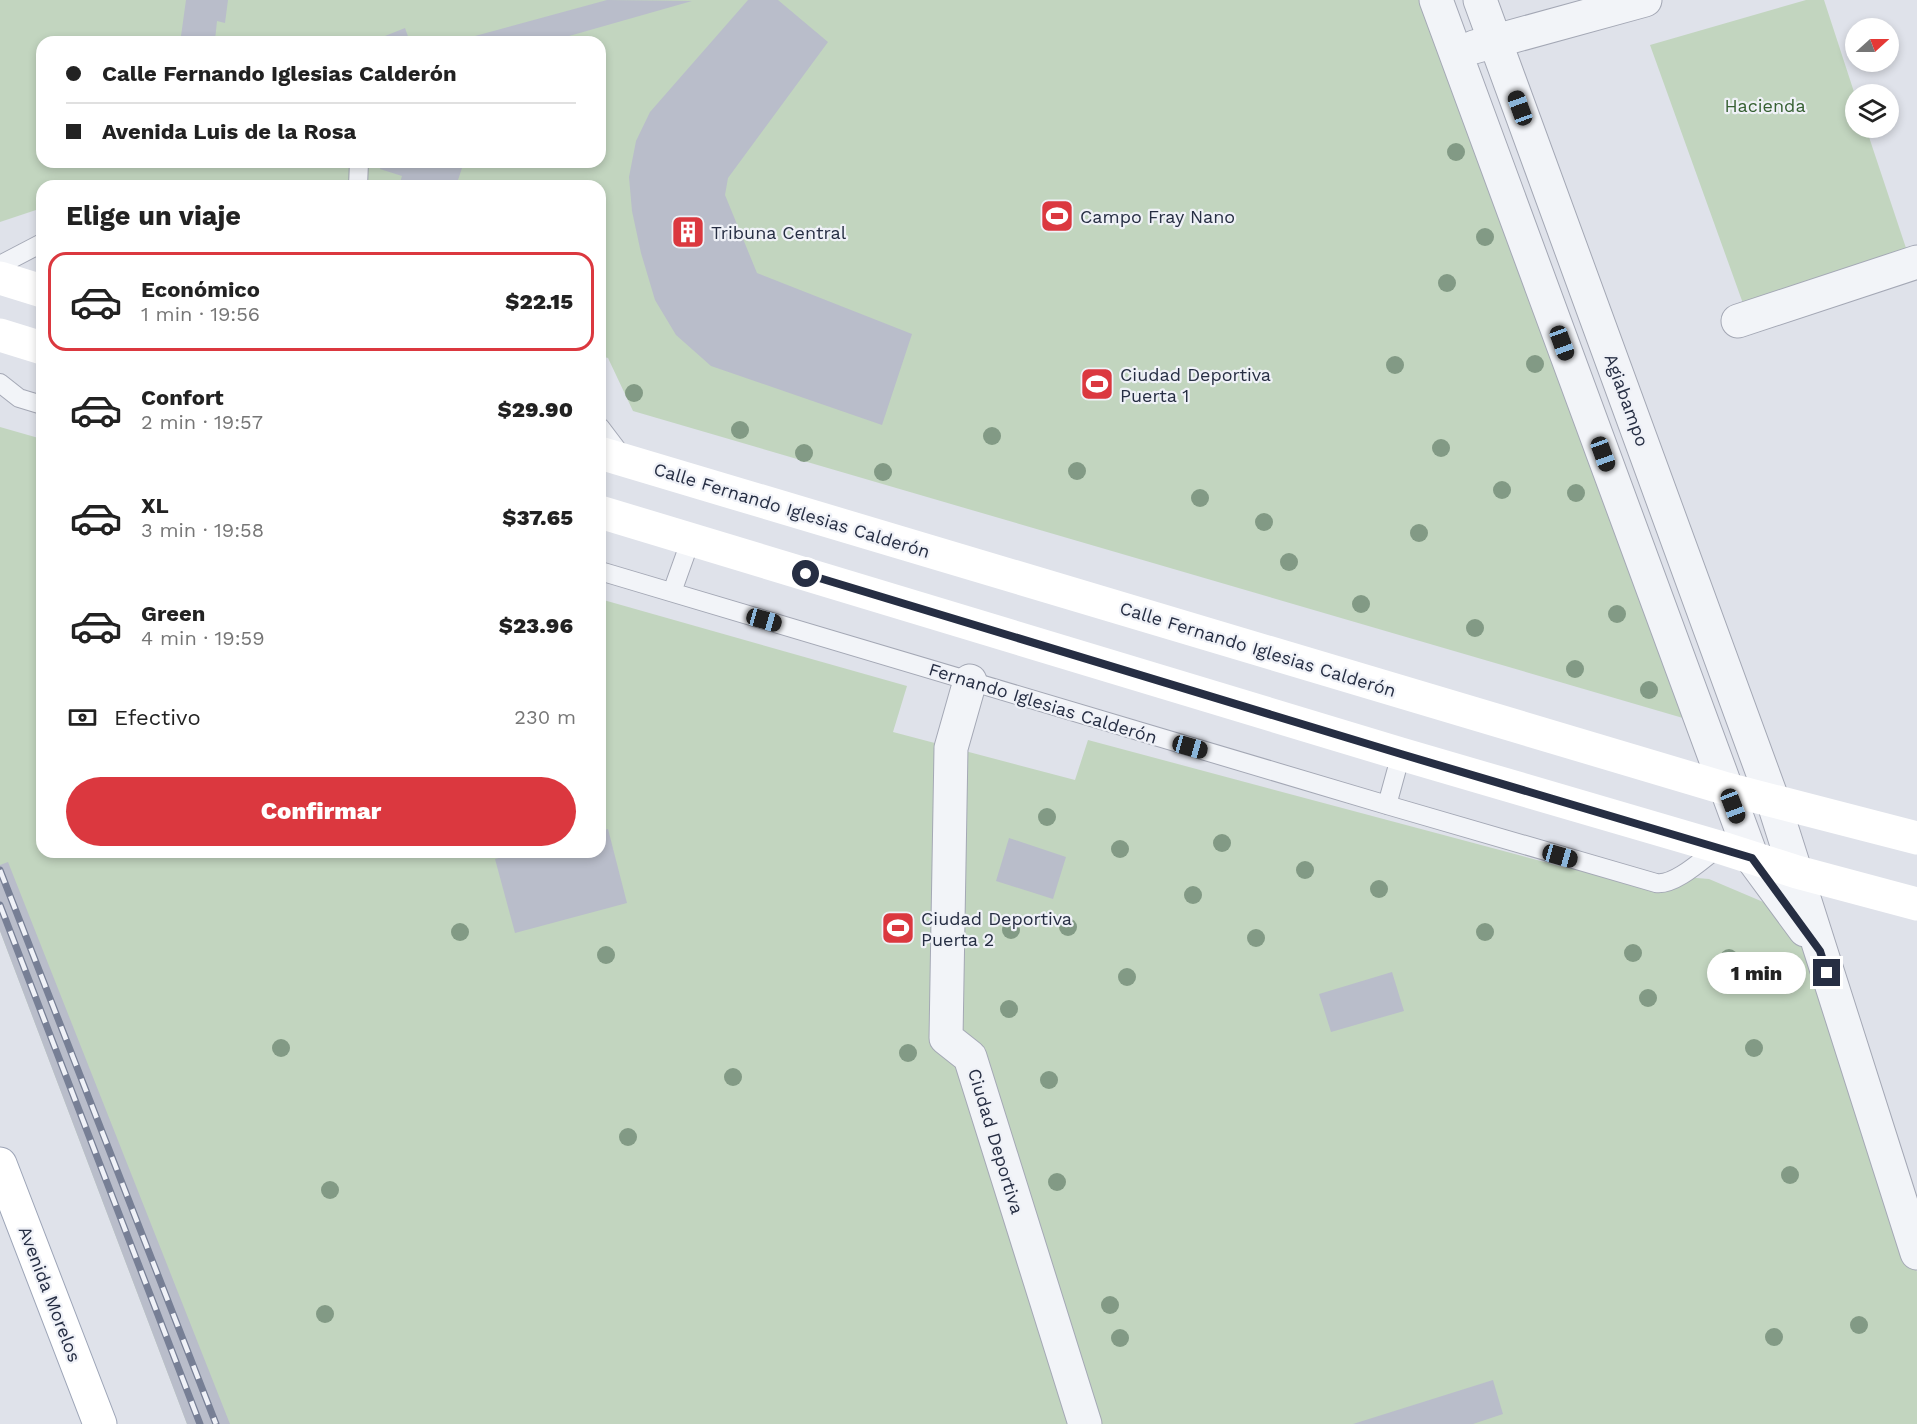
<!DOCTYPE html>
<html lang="es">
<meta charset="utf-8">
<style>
:root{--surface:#fff;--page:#f2f2f2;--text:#222;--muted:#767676;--line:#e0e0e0;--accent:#db383f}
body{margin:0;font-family:"Work Sans",sans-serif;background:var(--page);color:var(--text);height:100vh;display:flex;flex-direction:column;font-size:22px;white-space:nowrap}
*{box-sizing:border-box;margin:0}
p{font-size:20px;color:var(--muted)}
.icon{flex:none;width:33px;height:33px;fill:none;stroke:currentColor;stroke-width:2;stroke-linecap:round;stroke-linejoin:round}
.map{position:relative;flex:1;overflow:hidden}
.drawer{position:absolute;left:36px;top:180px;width:570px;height:678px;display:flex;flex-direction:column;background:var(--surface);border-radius:18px;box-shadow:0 3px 9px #0003}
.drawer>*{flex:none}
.guide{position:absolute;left:36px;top:36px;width:570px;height:132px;border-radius:18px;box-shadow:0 3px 9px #0003;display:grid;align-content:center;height:132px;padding:0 30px;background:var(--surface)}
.needle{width:39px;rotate:69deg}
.buttons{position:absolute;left:1845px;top:18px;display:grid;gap:12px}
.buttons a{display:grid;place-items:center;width:54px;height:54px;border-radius:50%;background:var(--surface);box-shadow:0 3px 9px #0003;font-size:30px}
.end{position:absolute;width:27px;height:27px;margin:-14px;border:8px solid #262e43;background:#fff;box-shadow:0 0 0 3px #fff}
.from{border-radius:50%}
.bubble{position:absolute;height:42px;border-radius:21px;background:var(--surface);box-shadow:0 3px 9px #0003;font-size:20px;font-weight:800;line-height:42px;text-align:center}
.car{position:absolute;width:18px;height:36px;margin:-18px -9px;border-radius:8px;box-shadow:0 0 4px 2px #0007;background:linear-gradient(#222 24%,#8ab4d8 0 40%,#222 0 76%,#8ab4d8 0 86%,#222 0)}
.guide b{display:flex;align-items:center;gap:21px;height:57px;font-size:22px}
.guide b+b{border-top:2px solid var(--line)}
.guide i{width:15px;height:15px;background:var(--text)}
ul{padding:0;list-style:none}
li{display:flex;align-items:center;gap:18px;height:99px;margin:0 12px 9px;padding:0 18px;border:3px solid transparent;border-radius:18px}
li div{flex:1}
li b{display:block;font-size:22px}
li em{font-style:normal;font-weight:800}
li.current{border-color:var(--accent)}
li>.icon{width:54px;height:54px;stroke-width:1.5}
h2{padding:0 30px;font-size:27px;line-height:72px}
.pay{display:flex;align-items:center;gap:15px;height:66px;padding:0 30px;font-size:22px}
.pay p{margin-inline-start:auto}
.button{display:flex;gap:12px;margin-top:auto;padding:12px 30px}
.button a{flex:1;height:69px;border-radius:36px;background:var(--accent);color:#fff;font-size:24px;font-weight:800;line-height:69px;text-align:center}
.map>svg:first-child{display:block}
</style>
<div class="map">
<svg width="1917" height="1424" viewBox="0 0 1917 1424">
<rect width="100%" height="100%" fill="#dfe2ea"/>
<path fill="#c2d5bf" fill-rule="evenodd" d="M0,0H1425L1700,723L633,411L608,358L600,356V186H42V208L0,222ZM42,42H600V162H42Z
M1806,0H1824L1855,95L1856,128H1866L1909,257L1745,309L1650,45Z
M0,427L42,439V852H600V599L907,686L893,732L1075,780L1088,740L1563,867L1709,879L1775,907L1813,955L1889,1196L1917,1272V1424H187L0,931Z"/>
<path fill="#b9bdca" d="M186,0H228L225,23L217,21L215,40L181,36Z
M607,0L692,1L548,42H443L444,37L475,36Z
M748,0H778L828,42L728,178L725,195L757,273L912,334L882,425L711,366L676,335L655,300L641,253L632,211L629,177L636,141L650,112Z
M405,28L410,42H370Z
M382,162H464L456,186H399L402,176L380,169Z
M608,829L627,903L515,933L495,859L521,852H600V831Z
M1009,838L1066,857L1053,899L996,881Z
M8,862L230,1424H187L0,931V865Z
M1392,972L1404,1011L1331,1032L1319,994Z
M1493,1380L1503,1414L1473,1424H1353Z"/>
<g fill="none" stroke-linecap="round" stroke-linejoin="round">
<defs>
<path id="lane" d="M358,186L359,162
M0,265L42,243
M0,383L19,398L42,405
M600,427L622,456
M600,571L1387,805L1656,883C1675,886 1704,858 1719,847
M672,592L691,539
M1387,805L1401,754"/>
<path id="street" d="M1436,0L1752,858L1805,930
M1480,0L1773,801L1917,1253
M1474,47L1645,0
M1738,321L1917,262
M970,681L951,748L946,1038L970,1057L1085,1424"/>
<path id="primary" d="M0,1164L100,1424"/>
</defs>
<use href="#lane" stroke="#a4a8b5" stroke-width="20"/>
<use href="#street" stroke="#a4a8b5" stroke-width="35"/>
<use href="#primary" stroke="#9da5b7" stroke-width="35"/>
<use href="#lane" stroke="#f2f4f8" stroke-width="18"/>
<use href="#street" stroke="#f2f4f8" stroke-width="33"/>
<path stroke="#fff" stroke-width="33" d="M0,278L42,291
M0,335L42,348
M600,453L1727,789L1917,838
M600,512L1401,754L1719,847L1797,872L1917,904"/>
<use href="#primary" stroke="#fff" stroke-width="33"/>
<defs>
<path id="rail" d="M0,870L216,1424
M0,905L200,1424"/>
</defs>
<use href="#rail" stroke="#777f95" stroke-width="7"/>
<use href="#rail" stroke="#eff1f7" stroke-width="4.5" stroke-dasharray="14" stroke-linecap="butt"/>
</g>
<g fill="#829a85">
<circle cx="1456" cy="152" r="9"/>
<circle cx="1485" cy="237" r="9"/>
<circle cx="1447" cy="283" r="9"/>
<circle cx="1535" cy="364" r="9"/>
<circle cx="1395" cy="365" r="9"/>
<circle cx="634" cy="393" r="9"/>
<circle cx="740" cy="430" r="9"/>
<circle cx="992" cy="436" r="9"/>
<circle cx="1441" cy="448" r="9"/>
<circle cx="804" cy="453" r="9"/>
<circle cx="1077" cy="471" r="9"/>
<circle cx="883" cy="472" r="9"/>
<circle cx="1502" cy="490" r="9"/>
<circle cx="1576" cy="493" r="9"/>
<circle cx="1200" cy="498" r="9"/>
<circle cx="1264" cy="522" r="9"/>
<circle cx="1419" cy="533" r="9"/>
<circle cx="1289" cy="562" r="9"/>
<circle cx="1361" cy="604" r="9"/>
<circle cx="1617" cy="614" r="9"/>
<circle cx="1475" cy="628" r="9"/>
<circle cx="1575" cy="669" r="9"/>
<circle cx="1649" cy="690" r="9"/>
<circle cx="1047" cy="817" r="9"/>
<circle cx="1222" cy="843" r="9"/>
<circle cx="1120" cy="849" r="9"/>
<circle cx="1305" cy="870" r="9"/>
<circle cx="1379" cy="889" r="9"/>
<circle cx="1193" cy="895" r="9"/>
<circle cx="1068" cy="927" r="9"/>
<circle cx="1011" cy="930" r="9"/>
<circle cx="460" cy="932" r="9"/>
<circle cx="1485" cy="932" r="9"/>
<circle cx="1256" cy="938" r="9"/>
<circle cx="1633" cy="953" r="9"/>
<circle cx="606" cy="955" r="9"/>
<circle cx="1729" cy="958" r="9"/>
<circle cx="1127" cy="977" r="9"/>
<circle cx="1648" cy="998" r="9"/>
<circle cx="1009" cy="1009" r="9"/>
<circle cx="281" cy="1048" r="9"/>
<circle cx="1754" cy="1048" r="9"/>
<circle cx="908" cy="1053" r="9"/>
<circle cx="733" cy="1077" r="9"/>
<circle cx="1049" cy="1080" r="9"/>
<circle cx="628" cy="1137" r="9"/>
<circle cx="1790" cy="1175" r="9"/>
<circle cx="1057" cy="1182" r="9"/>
<circle cx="330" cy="1190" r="9"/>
<circle cx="1110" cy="1305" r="9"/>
<circle cx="325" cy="1314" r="9"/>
<circle cx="1859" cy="1325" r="9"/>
<circle cx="1774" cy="1337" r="9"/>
<circle cx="1120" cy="1338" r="9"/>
</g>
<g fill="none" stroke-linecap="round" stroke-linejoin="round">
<path stroke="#262e43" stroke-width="8" d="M806,574L1401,754L1752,858L1820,951L1827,973"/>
</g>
<defs>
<symbol id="stadium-square" viewBox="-11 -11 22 22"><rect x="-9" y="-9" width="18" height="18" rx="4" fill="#db383f" stroke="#eff1f7"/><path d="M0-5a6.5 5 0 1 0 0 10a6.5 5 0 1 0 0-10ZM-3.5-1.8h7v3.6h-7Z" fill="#fff"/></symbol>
<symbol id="building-square" viewBox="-11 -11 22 22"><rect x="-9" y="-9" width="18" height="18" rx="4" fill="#db383f" stroke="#eff1f7"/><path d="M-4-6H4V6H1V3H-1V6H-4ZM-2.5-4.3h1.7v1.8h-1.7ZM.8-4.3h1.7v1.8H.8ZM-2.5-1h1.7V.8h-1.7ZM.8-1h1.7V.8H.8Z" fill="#fff"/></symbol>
</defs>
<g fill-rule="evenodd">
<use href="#stadium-square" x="1038" y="197" width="38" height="38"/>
<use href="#building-square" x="669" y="213" width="38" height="38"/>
<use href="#stadium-square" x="1078" y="365" width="38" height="38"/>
<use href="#stadium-square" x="879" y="909" width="38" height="38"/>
</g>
<g text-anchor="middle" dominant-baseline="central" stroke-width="4.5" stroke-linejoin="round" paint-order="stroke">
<g font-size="18" fill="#366032" stroke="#eff1f7">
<text x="1765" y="105">Hacienda</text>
</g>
<g font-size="18" fill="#262e43" stroke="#eff1f7" text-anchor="start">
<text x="1080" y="216">Campo Fray Nano</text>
<text x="711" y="232">Tribuna Central</text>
<text x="1120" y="374">Ciudad Deportiva<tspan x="1120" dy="21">Puerta 1</tspan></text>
<text x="921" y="918">Ciudad Deportiva<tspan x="921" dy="21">Puerta 2</tspan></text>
</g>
<g font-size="18" fill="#262e43" stroke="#eff1f7">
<text transform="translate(1627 400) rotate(70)">Agiabampo</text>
<text transform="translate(792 510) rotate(17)">Calle Fernando Iglesias Calderón</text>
<text transform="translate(1258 649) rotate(17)">Calle Fernando Iglesias Calderón</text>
<text transform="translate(1043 703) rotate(17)">Fernando Iglesias Calderón</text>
<text transform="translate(996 1141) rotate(73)">Ciudad Deportiva</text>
<text transform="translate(50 1294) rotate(69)">Avenida Morelos</text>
</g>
</g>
</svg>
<div class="buttons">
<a><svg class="needle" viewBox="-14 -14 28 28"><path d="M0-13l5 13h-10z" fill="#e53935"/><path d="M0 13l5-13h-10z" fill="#767676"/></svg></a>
<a><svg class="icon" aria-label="layers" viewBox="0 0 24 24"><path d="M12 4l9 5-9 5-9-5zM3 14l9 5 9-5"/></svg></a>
</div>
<i class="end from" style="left:806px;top:574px"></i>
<i class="end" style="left:1827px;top:973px"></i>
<div class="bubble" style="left:1707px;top:952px;width:99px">1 min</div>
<i class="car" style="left:1520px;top:108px;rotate:340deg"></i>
<i class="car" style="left:1562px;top:343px;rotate:160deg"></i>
<i class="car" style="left:1603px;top:454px;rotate:160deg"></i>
<i class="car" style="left:764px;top:620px;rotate:106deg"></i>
<i class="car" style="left:1190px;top:747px;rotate:106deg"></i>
<i class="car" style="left:1733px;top:806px;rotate:159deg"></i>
<i class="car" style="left:1560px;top:856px;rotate:106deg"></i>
<div class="guide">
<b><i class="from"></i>Calle Fernando Iglesias Calderón</b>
<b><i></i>Avenida Luis de la Rosa</b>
</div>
<section class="drawer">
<h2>Elige un viaje</h2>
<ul>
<li class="current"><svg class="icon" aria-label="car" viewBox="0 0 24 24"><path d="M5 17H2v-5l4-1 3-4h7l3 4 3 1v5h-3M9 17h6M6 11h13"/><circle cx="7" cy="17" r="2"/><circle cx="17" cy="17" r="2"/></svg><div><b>Económico</b><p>1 min · 19:56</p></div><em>$22.15</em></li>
<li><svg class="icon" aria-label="car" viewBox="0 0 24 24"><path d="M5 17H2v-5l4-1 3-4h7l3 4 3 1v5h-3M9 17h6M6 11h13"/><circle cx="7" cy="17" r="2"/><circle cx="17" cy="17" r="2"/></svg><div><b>Confort</b><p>2 min · 19:57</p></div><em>$29.90</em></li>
<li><svg class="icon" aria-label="car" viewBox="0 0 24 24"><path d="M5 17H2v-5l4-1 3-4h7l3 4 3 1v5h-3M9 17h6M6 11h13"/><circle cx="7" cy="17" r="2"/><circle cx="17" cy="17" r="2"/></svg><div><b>XL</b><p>3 min · 19:58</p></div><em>$37.65</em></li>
<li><svg class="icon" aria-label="car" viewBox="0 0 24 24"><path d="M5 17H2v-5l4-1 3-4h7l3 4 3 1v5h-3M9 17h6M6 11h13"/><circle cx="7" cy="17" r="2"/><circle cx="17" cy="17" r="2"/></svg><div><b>Green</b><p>4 min · 19:59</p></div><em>$23.96</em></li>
</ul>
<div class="pay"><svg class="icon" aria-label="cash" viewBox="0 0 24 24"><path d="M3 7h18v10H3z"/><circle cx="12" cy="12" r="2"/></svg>Efectivo<p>230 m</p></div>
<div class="button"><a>Confirmar</a></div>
</section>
</div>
